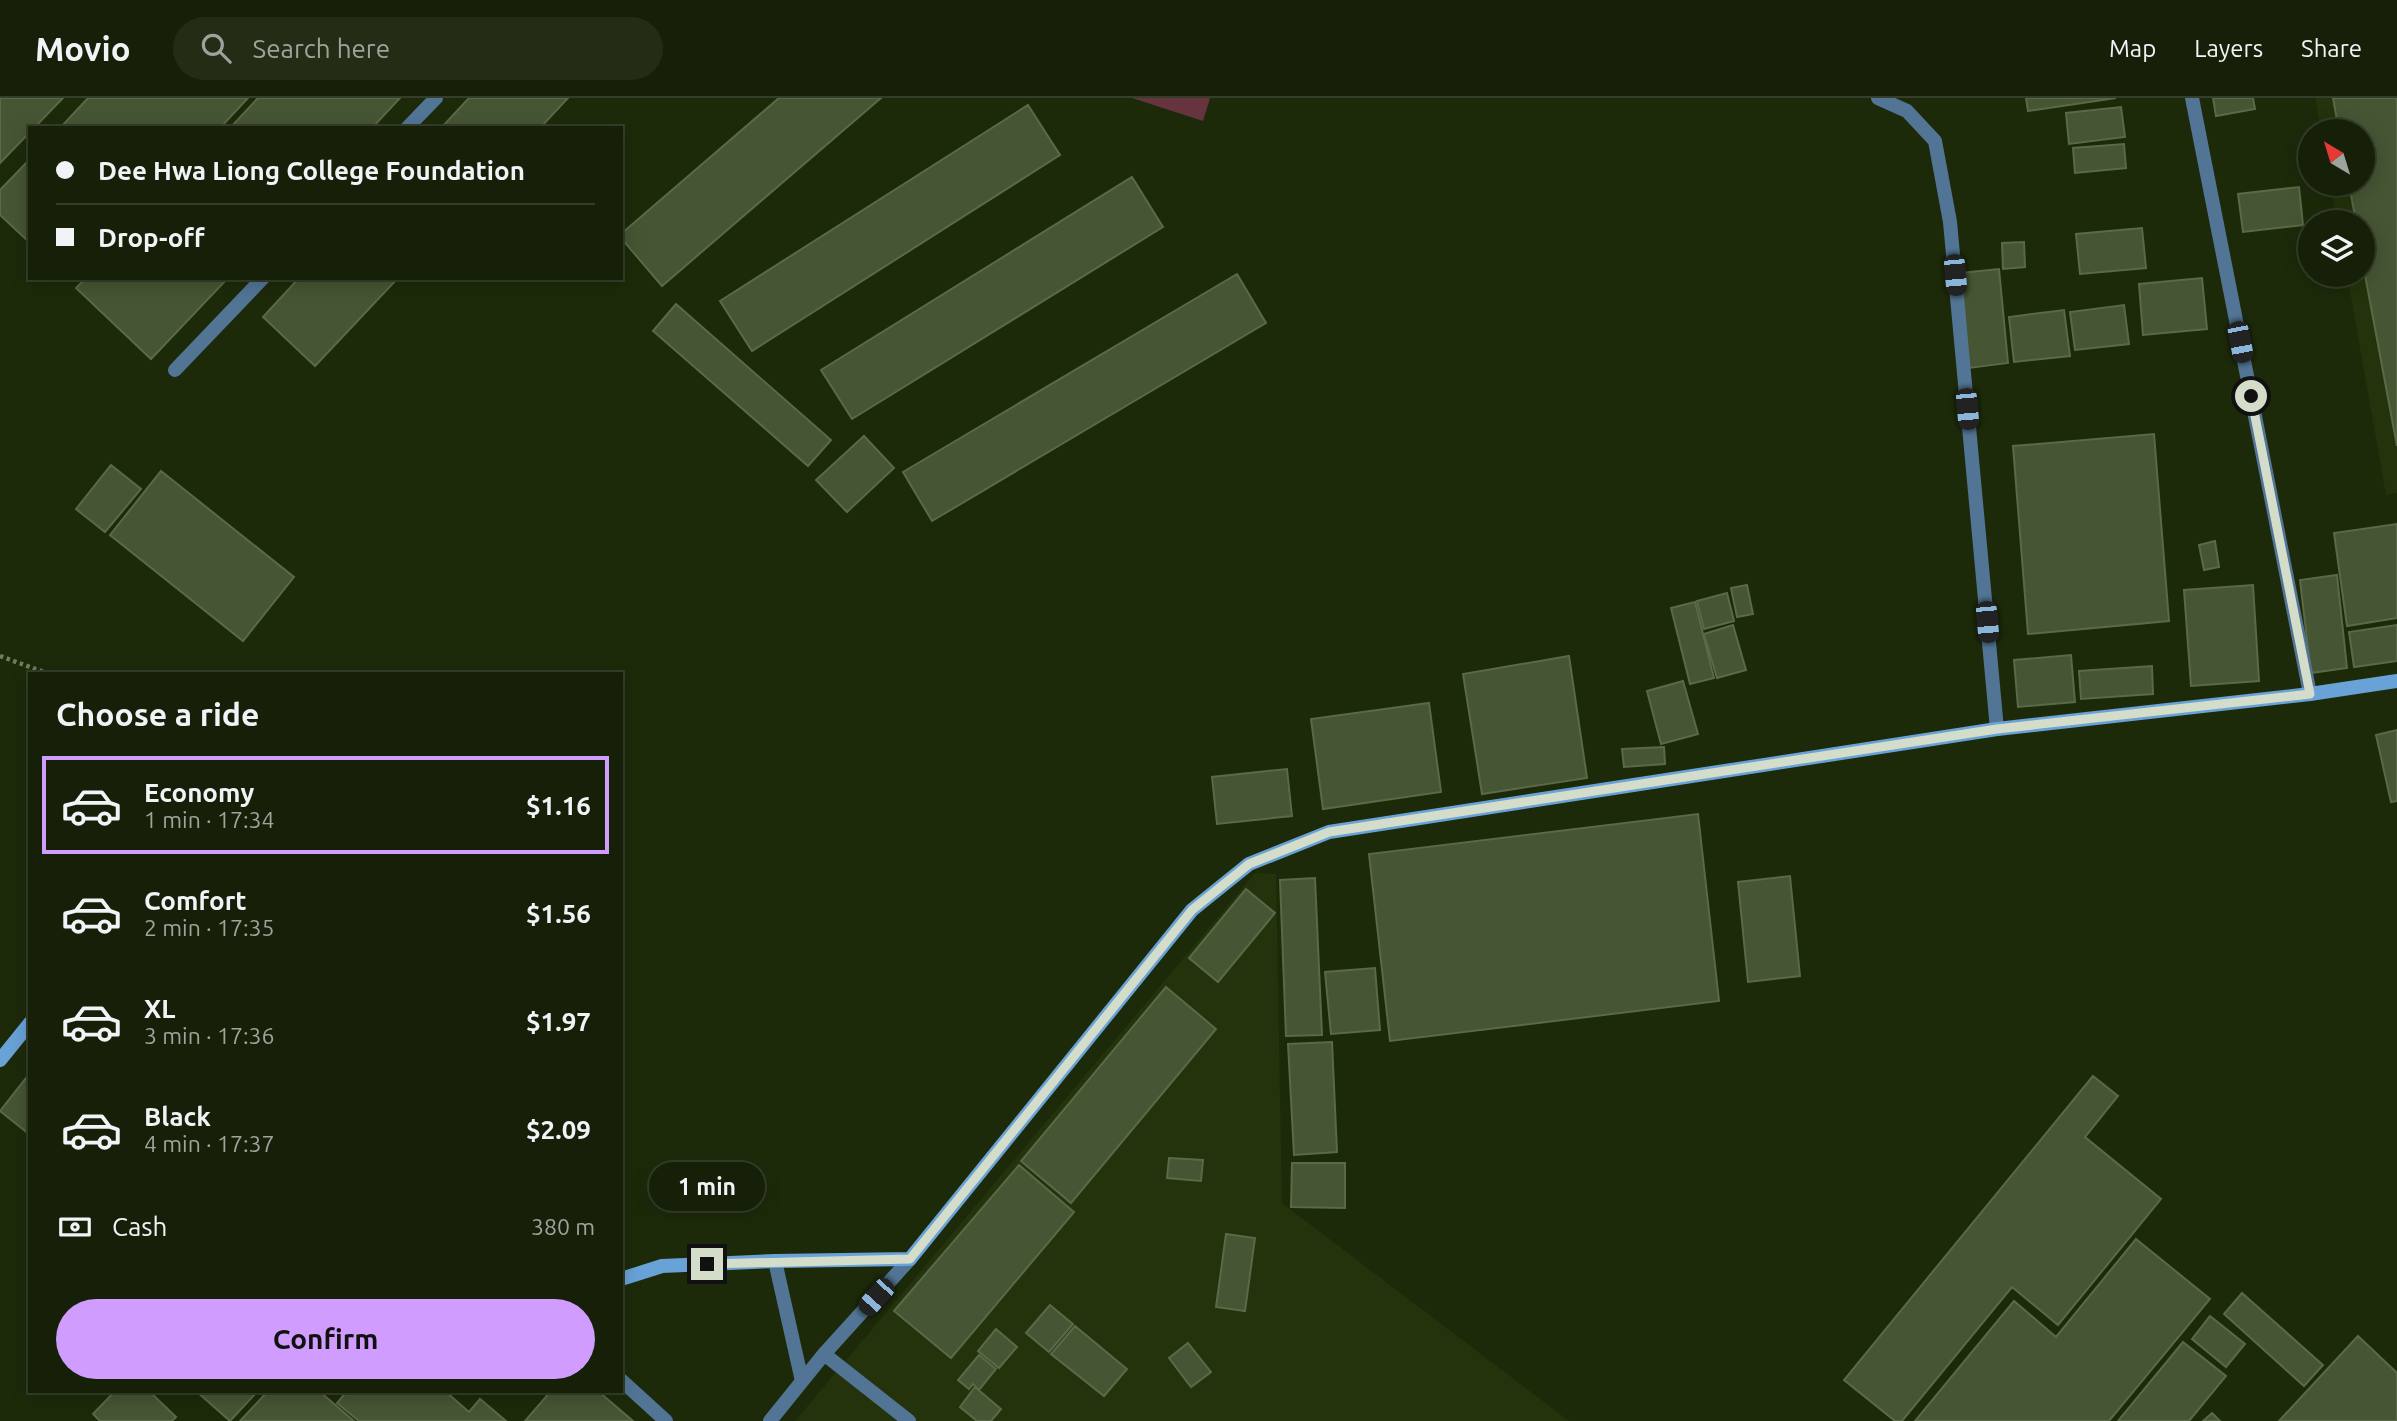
<!DOCTYPE html>
<meta charset="utf-8">
<style>
:root{--surface:#162008;--page:#232d16;--text:#f1f3f6;--muted:#9ea39c;--line:#353e29;--accent:#d09dfe}
body{margin:0;font-family:Ubuntu,sans-serif;background:var(--page);color:var(--text);height:100vh;display:flex;flex-direction:column;font-size:26px;white-space:nowrap}
*{box-sizing:border-box;margin:0}
p{font-size:23px;color:var(--muted)}
.icon{flex:none;width:38px;height:38px;fill:none;stroke:currentColor;stroke-width:2;stroke-linecap:round;stroke-linejoin:round}
.map{position:relative;flex:1;overflow:hidden}
.drawer{position:absolute;left:28px;top:574px;width:595px;height:721px;display:flex;flex-direction:column;background:var(--surface);border-radius:0px;box-shadow:0 4px 18px #0003,0 0 0 2px var(--line)}
.drawer>*{flex:none}
.hud{position:absolute;left:28px;top:28px;width:595px;height:154px;border-radius:0px;box-shadow:0 4px 18px #0003,0 0 0 2px var(--line);display:grid;align-content:center;height:154px;padding:0 28px;background:var(--surface)}
.needle{width:46px;rotate:322deg}
.fabs{position:absolute;left:2298px;top:21px;display:grid;gap:14px}
.fabs a{display:grid;place-items:center;width:77px;height:77px;border-radius:50%;background:var(--surface);box-shadow:0 4px 18px #0003,0 0 0 2px var(--line);font-size:35px}
.end{position:absolute;width:32px;height:32px;margin:-16px;border:9px solid #d4ddca;background:#111;box-shadow:0 0 0 4px #111}
.from{border-radius:50%}
.bubble{position:absolute;height:49px;border-radius:24px;background:var(--surface);box-shadow:0 4px 18px #0003,0 0 0 2px var(--line);font-size:23px;font-weight:700;line-height:49px;text-align:center}
.car{position:absolute;width:21px;height:42px;margin:-21px -10px;border-radius:9px;box-shadow:0 0 5px 2px #0007;background:linear-gradient(#222 24%,#8ab4d8 0 40%,#222 0 76%,#8ab4d8 0 86%,#222 0)}
.hud b{display:flex;align-items:center;gap:24px;height:66px;font-size:26px}
.hud b+b{border-top:2px solid var(--line)}
.hud i{width:18px;height:18px;background:var(--text)}
ul{padding:0;list-style:none}
li{display:flex;align-items:center;gap:21px;height:98px;margin:0 14px 10px;padding:0 14px;border:4px solid transparent;border-radius:0px}
li div{flex:1}
li b{display:block;font-size:26px}
li em{font-style:normal;font-weight:700}
li.current{border-color:var(--accent)}
li>.icon{width:63px;height:63px;stroke-width:1.5}
h2{padding:0 28px;font-size:32px;line-height:84px}
.pay{display:flex;align-items:center;gap:18px;height:77px;padding:0 28px;font-size:26px}
.pay p{margin-inline-start:auto}
.cta{display:flex;gap:14px;margin-top:auto;padding:14px 28px}
.cta a{flex:1;height:80px;border-radius:42px;background:var(--accent);color:#111;font-size:28px;font-weight:700;line-height:80px;text-align:center}
header{display:flex;align-items:center;gap:42px;box-sizing:border-box;height:98px;padding:0 35px;background:var(--surface);border-bottom:2px solid var(--line)}
header strong{font-size:33px}
nav{display:flex;gap:38px;margin-inline-start:auto;font-size:24px}
.search{width:490px;height:63px;background:var(--page);display:flex;align-items:center;gap:18px;box-sizing:border-box;padding:0 24px;border-radius:38px;color:var(--muted);font-size:26px}
.map>svg:first-child{display:block}
</style>
<header>
<strong>Movio</strong>
<div class="search"><svg class="icon" aria-label="search" viewBox="0 0 24 24"><circle cx="10" cy="10" r="6"/><path d="M15 15l6 6"/></svg>Search here</div>
<nav><a>Map</a><a>Layers</a><a>Share</a></nav>
</header>
<div class="map">
<svg width="2397" height="1323" viewBox="0 0 2397 1323">
<rect width="100%" height="100%" fill="#1d2a0a"/>
<path fill="#24330b" d="M2315,0H2397V395L2386,397L2347,177H2362V124H2337L2330,86H2362V33H2321Z
M1255,775L1276,776L1282,1105L1569,1323H795Z"/>
<path fill="#65343e" d="M1132,0H1210L1203,23Z"/>
<path fill="#465534" stroke="#5a6947" stroke-width="2" d="M0,0H63L34,30H30V34L0,65Z
M88,0H248L220,30H60Z
M258,0H400L372,30H230Z
M469,0H568L540,30H441Z
M779,0H881L662,188L621,140V136Z
M2026,0H2116L2028,13Z
M2213,0H2253L2255,11L2216,18Z
M2333,0H2397V348L2362,161V124H2356L2349,86H2362V33H2339Z
M1028,7L1060,57L752,253L720,203Z
M2121,9L2125,39L2069,46L2066,15Z
M2124,46L2126,70L2075,75L2073,50Z
M30,61V145L0,117V92Z
M1132,79L1163,129L852,321L821,272Z
M2299,89L2303,127L2243,134L2238,96Z
M2142,130L2146,170L2080,176L2076,136Z
M2024,144L2025,169L2003,171L2002,145Z
M1999,171L2008,265L1969,270L1961,175Z
M1237,176L1266,225L932,423L903,374Z
M86,180H228L151,261L76,190Z
M299,180H398L315,268L263,219Z
M2202,180L2207,231L2143,237L2139,186Z
M676,206L831,342L808,368L653,233Z
M2124,207L2129,246L2075,252L2070,214Z
M2064,212L2070,258L2014,264L2009,219Z
M2154,336L2169,523L2028,536L2013,348Z
M864,338L894,370L847,414L816,382Z
M111,367L141,391L105,434L76,411Z
M161,373L294,479L243,543L110,437Z
M2397,426V520L2347,528L2334,435Z
M2215,443L2219,469L2204,472L2199,447Z
M2337,477L2347,570L2311,575L2300,482Z
M1747,487L1753,516L1737,519L1731,490Z
M2253,487L2259,583L2191,588L2184,492Z
M1727,495L1734,523L1704,531L1697,503Z
M1695,504L1714,580L1690,586L1671,510Z
M1733,527L1746,572L1717,580L1704,536Z
M2397,527V563L2354,569L2349,534Z
M2071,557L2075,604L2018,609L2014,562Z
M1569,558L1587,680L1482,696L1463,576Z
M2152,568L2153,596L2081,601L2079,573Z
M1683,583L1698,636L1661,646L1647,593Z
M1429,605L1441,694L1323,711L1311,621Z
M2397,632V703L2391,704L2376,637Z
M1664,649L1665,666L1624,669L1622,651Z
M1287,671L1292,718L1217,726L1212,679Z
M1698,716L1719,903L1390,943L1369,756Z
M1790,778L1800,878L1748,884L1738,784Z
M1315,780L1322,937L1286,938L1280,782Z
M1246,791L1275,815L1218,884L1189,860Z
M1375,870L1380,932L1331,936L1325,874Z
M1166,889L1216,931L1071,1105L1021,1063Z
M1332,944L1337,1054L1294,1057L1288,946Z
M30,975V1037L0,1013Z
M2093,978L2118,998L2085,1039L2161,1101L2058,1227L2012,1189L1902,1323H1895L1844,1282Z
M1169,1060L1203,1062L1201,1083L1167,1080Z
M1292,1065H1345V1110L1291,1109Z
M1019,1067L1074,1114L951,1260L894,1213Z
M1226,1136L1255,1140L1245,1213L1216,1209Z
M2136,1141L2210,1201L2109,1323H1915L2014,1203L2056,1239Z
M2242,1195L2323,1267L2304,1288L2224,1216Z
M1050,1207L1073,1226L1049,1254L1026,1235Z
M2210,1218L2245,1246L2226,1269L2192,1241Z
M1075,1228L1127,1271L1104,1298L1051,1256Z
M996,1231L1017,1249L999,1270L978,1253Z
M2358,1238L2397,1275V1323H2279Z
M2183,1244L2226,1278L2189,1323H2118Z
M1188,1245L1211,1274L1191,1289L1169,1260Z
M979,1257L996,1271L979,1292L973,1286L969,1291L958,1282Z
M975,1289L1001,1311L991,1323H977L960,1309Z
M115,1293H149L176,1319L172,1323H100L93,1316Z
M196,1293H258L230,1323Z
M268,1293H319L354,1323H240Z
M347,1293H445L469,1314L480,1301L506,1323H359L337,1305Z
M551,1293H598L633,1323H525Z
M2212,1315L2220,1323H2203Z"/>
<g fill="none" stroke-linecap="round" stroke-linejoin="round">
<path stroke="#707b61" stroke-width="4.5" stroke-dasharray="3.5 3.5" stroke-linecap="butt" d="M0,558L49,576"/>
<path stroke="#527596" stroke-width="14" d="M1878,0L1907,13L1935,43L1950,124L1997,631
M407,30L436,0
M175,272L263,180
M824,1256L909,1323"/>
<path stroke="#527596" stroke-width="14" d="M2192,0L2310,596
M775,1163L802,1283
M621,1282L666,1323
M770,1323L824,1256L910,1161"/>
<path stroke="#69a2d7" stroke-width="14" d="M0,962L30,925
M621,1181L662,1168L775,1163L910,1161L1192,812L1249,766L1329,734L1997,631L2310,596L2397,583"/>
</g>
<g fill="none" stroke-linecap="round" stroke-linejoin="round">
<path stroke="#d4ddca" stroke-width="9" d="M707,1166L910,1161L1192,812L1249,766L1329,734L1997,631L2310,596L2251,298"/>
</g>
</svg>
<div class="fabs">
<a><svg class="needle" viewBox="-14 -14 28 28"><path d="M0-13l5 13h-10z" fill="#e53935"/><path d="M0 13l5-13h-10z" fill="#9ea39c"/></svg></a>
<a><svg class="icon" aria-label="layers" viewBox="0 0 24 24"><path d="M12 4l9 5-9 5-9-5zM3 14l9 5 9-5"/></svg></a>
</div>
<i class="end from" style="left:2251px;top:298px"></i>
<i class="end" style="left:707px;top:1166px"></i>
<div class="bubble" style="left:649px;top:1064px;width:116px">1 min</div>
<i class="car" style="left:1955px;top:177px;rotate:175deg"></i>
<i class="car" style="left:2240px;top:244px;rotate:169deg"></i>
<i class="car" style="left:1967px;top:311px;rotate:175deg"></i>
<i class="car" style="left:1987px;top:524px;rotate:175deg"></i>
<i class="car" style="left:876px;top:1199px;rotate:222deg"></i>
<div class="hud">
<b><i class="from"></i>Dee Hwa Liong College Foundation</b>
<b><i></i>Drop-off</b>
</div>
<section class="drawer">
<h2>Choose a ride</h2>
<ul>
<li class="current"><svg class="icon" aria-label="car" viewBox="0 0 24 24"><path d="M5 17H2v-5l4-1 3-4h7l3 4 3 1v5h-3M9 17h6M6 11h13"/><circle cx="7" cy="17" r="2"/><circle cx="17" cy="17" r="2"/></svg><div><b>Economy</b><p>1 min · 17:34</p></div><em>$1.16</em></li>
<li><svg class="icon" aria-label="car" viewBox="0 0 24 24"><path d="M5 17H2v-5l4-1 3-4h7l3 4 3 1v5h-3M9 17h6M6 11h13"/><circle cx="7" cy="17" r="2"/><circle cx="17" cy="17" r="2"/></svg><div><b>Comfort</b><p>2 min · 17:35</p></div><em>$1.56</em></li>
<li><svg class="icon" aria-label="car" viewBox="0 0 24 24"><path d="M5 17H2v-5l4-1 3-4h7l3 4 3 1v5h-3M9 17h6M6 11h13"/><circle cx="7" cy="17" r="2"/><circle cx="17" cy="17" r="2"/></svg><div><b>XL</b><p>3 min · 17:36</p></div><em>$1.97</em></li>
<li><svg class="icon" aria-label="car" viewBox="0 0 24 24"><path d="M5 17H2v-5l4-1 3-4h7l3 4 3 1v5h-3M9 17h6M6 11h13"/><circle cx="7" cy="17" r="2"/><circle cx="17" cy="17" r="2"/></svg><div><b>Black</b><p>4 min · 17:37</p></div><em>$2.09</em></li>
</ul>
<div class="pay"><svg class="icon" aria-label="cash" viewBox="0 0 24 24"><path d="M3 7h18v10H3z"/><circle cx="12" cy="12" r="2"/></svg>Cash<p>380 m</p></div>
<div class="cta"><a>Confirm</a></div>
</section>
</div>
